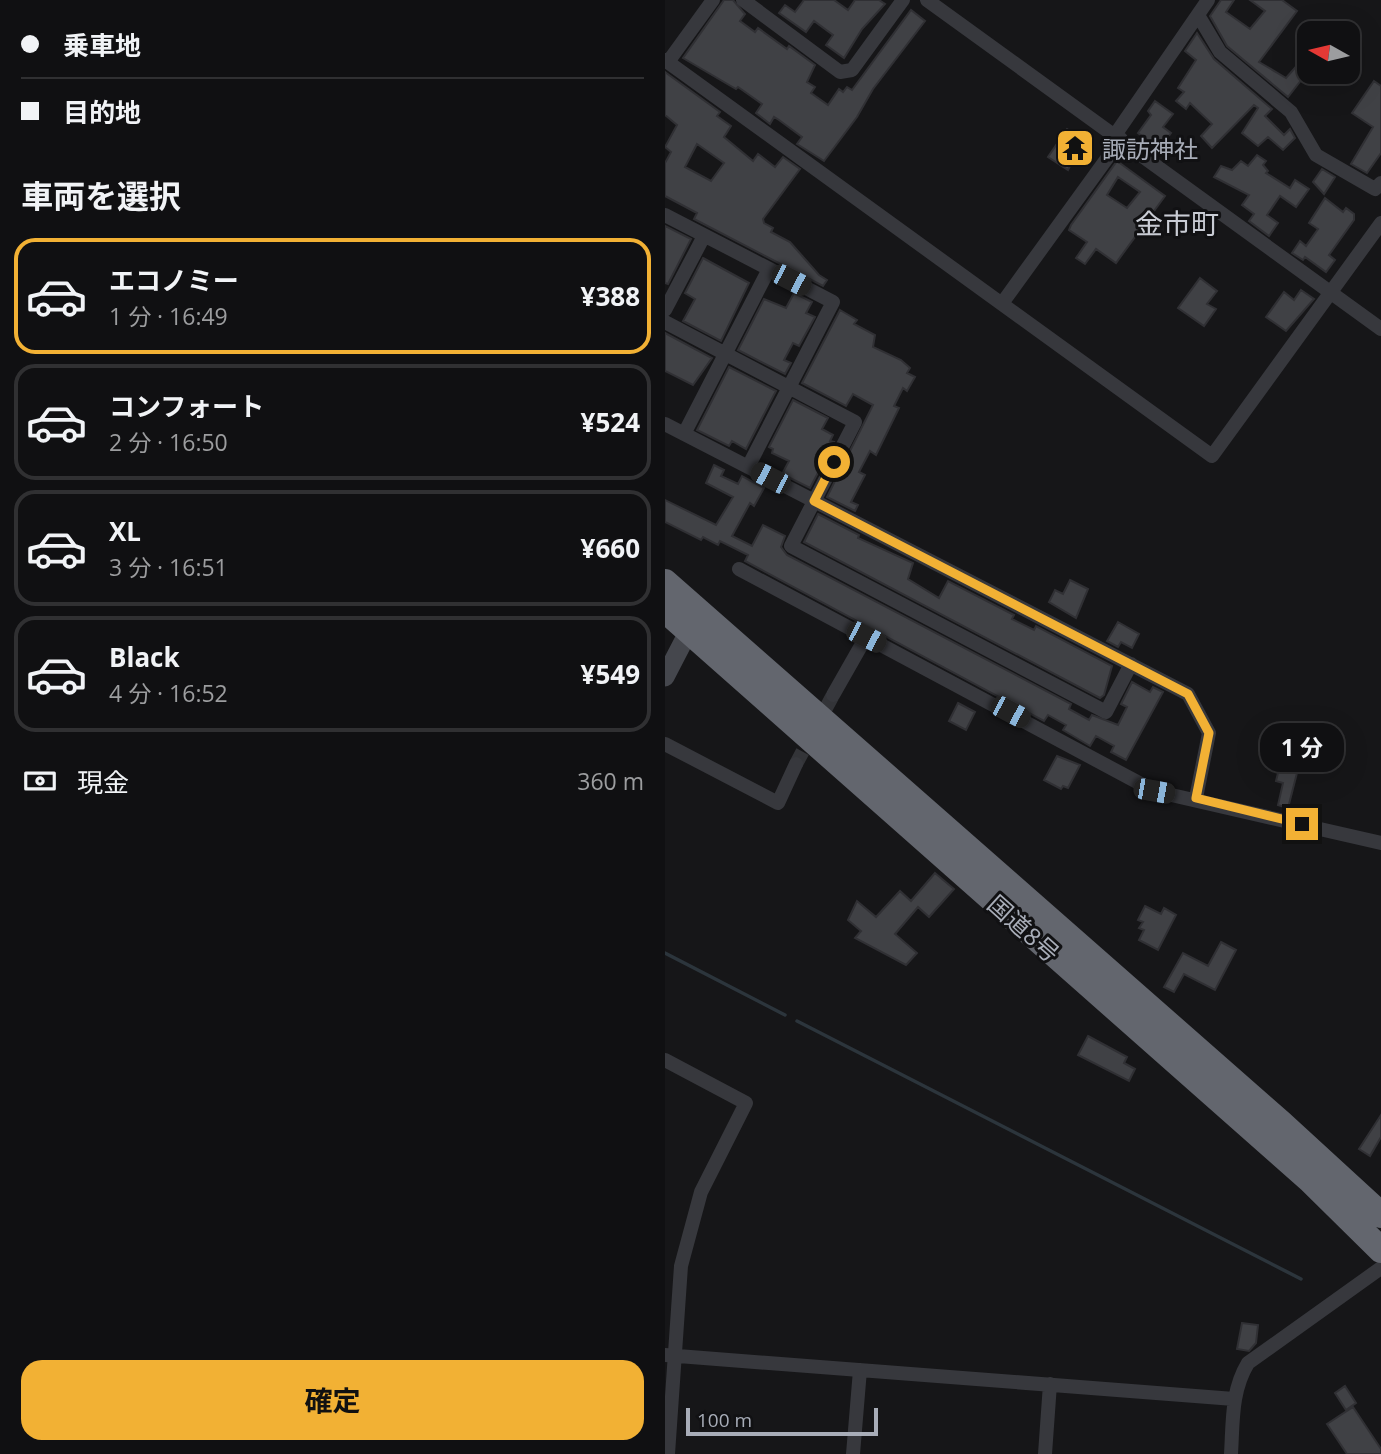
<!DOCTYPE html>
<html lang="ja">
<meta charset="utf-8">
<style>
:root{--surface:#101012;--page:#1e1e20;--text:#f1f3f6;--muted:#9c9d9f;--line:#303032;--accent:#f2b134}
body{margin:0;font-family:"Open Sans","Noto Sans JP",sans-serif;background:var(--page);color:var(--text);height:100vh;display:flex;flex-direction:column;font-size:26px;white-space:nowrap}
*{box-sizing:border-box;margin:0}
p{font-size:23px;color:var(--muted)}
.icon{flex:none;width:38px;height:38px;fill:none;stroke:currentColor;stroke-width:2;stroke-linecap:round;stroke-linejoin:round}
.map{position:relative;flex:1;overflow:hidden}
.side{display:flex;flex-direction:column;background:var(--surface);width:665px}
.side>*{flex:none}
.hud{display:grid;align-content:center;height:154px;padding:0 21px;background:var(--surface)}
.needle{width:46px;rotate:278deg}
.fabs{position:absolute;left:632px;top:21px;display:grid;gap:14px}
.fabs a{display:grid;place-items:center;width:63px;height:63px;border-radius:14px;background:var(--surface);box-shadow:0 7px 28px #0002,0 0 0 2px var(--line);font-size:35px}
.scale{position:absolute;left:21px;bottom:18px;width:192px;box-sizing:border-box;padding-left:7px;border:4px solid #a8adb8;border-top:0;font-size:19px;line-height:24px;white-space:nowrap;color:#a8adb8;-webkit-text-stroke:5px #111113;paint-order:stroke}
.end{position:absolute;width:32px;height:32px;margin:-16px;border:9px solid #f2b134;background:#111;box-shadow:0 0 0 4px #111}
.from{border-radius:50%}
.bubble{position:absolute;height:49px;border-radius:21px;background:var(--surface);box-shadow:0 7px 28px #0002,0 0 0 2px var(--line);font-size:23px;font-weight:700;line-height:49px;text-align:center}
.car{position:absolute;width:21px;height:42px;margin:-21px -10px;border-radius:9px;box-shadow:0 0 5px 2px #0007;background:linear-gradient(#222 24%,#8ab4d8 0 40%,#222 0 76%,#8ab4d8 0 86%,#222 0)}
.hud b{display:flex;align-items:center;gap:24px;height:66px;font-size:26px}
.hud b+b{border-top:2px solid var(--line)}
.hud i{width:18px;height:18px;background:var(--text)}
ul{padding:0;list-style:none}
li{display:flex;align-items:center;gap:21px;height:116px;margin:0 14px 10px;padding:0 7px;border:4px solid var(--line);border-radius:21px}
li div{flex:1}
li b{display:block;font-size:26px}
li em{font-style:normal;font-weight:700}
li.on{border-color:var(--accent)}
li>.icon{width:63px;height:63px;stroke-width:1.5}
h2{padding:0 21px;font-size:32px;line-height:84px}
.pay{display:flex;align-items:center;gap:18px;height:77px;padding:0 21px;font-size:26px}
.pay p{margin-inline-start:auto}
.primary-button{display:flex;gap:14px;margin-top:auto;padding:14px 21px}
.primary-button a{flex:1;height:80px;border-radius:21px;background:var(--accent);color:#111;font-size:28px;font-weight:700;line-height:80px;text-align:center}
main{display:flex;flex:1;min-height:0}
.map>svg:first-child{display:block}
</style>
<main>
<section class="side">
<div class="hud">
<b><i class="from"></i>乗車地</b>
<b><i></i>目的地</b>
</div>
<h2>車両を選択</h2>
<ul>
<li class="on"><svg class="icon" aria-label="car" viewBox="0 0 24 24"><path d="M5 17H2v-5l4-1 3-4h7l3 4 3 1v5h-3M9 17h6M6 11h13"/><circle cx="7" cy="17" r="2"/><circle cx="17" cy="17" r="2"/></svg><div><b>エコノミー</b><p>1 分 · 16:49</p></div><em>¥388</em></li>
<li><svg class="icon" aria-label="car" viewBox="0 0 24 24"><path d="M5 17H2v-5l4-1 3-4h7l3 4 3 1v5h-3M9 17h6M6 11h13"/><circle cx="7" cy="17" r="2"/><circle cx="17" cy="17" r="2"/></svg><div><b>コンフォート</b><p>2 分 · 16:50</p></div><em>¥524</em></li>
<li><svg class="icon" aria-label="car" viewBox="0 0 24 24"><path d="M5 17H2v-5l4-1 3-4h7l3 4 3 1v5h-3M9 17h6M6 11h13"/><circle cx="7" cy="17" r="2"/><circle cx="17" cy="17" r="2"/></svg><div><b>XL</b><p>3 分 · 16:51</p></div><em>¥660</em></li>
<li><svg class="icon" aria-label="car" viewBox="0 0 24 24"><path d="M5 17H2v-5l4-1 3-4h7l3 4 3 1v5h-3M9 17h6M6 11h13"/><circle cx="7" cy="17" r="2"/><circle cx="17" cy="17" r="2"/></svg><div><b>Black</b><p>4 分 · 16:52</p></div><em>¥549</em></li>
</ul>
<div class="pay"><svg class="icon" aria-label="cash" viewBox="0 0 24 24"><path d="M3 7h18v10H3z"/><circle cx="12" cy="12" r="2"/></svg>現金<p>360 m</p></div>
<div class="primary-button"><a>確定</a></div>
</section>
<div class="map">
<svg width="716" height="1454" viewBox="0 0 716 1454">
<rect width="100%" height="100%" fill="#161618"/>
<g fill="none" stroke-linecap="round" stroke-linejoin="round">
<path stroke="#2c353c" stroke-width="3.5" d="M0,953L120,1015
M132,1021L636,1279"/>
</g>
<path fill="#404145" stroke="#303034" stroke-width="2" fill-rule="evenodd" d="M59,0H68L80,14L75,21L90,32L93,28L122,49L124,46L150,65L142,82L150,87L146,93L163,105L174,89L178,92L182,87L187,90L246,10L260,21L208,89L192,117L159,161L132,144L137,137L114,120L109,117L105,124L91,113L97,104L73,87L71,89L18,58Z
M139,0H169L183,10L190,0H214L220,4L197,29L179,58L161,45L168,35L149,21L141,32L114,13L120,5L130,12Z
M556,0H569L561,12L585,29L600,11L585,0H617L632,11L594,62L621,78L644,52V70L623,97L562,46L545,16Z
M532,33L549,59L607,109L600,116L619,135L625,129L630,138L618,150L603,137L593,146L577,133L593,108L589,105L547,148L536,136L547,124L525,103L521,109L511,101L519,92L513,88L531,60L520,51Z
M0,72L55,112L52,116L66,126L59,137L88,161L93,154L110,167L118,157L135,169L98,219L99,223L108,228L106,232L125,242L154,275L162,280L158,286L29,219L32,213L0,196V163L6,152L0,147L12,125L0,115ZM32,144L59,163L46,181L20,167Z
M709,81L716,86V153L702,173L686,164L708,127L687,113Z
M490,101L508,114L498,127L506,133L494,149L473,133L486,115L483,111Z
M402,129L413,136L400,155L408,160L403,170L383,157Z
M592,155L601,161L598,165L603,171L601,173L625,188L630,180L644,189L631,207L615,196L602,215L613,223L604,236L584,221L589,214L577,205L584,195L549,177L556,166L567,170L576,161L583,166Z
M452,161L500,196L451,263L431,249L420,264L411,258L422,242L404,230L406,225ZM453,177L475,192L462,208L442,195Z
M657,169L670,177L659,194L648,182Z
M660,198L678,212L681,208L689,214V220L664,255L670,260L661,272L640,257L638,260L627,253L635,241L641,246L653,229L644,223Z
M0,226L26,239L3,284L0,283Z
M38,258L84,283L56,341L18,321L30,299L20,293Z
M535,278L552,291L542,304L551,309L539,326L513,308Z
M636,290L649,299L621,331L601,317L619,292L629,300Z
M129,293L147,302L141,313L150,317L134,346L128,343L119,360L126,363L120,374L73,350L99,299L121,308Z
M175,310L192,320L189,324L210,335L208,347L236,360L245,368L242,373L250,377L242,391L238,388L229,406L234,408L211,455L205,451L194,472L200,475L186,502L193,505L190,511L162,497L208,405L188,394L181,406L137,383Z
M0,333L47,358L28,385L0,371Z
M64,367L111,391L81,449L67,441L64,446L32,430Z
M128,400L163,418L157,429L168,435L165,441L169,442L145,488L117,474L124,461L107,453L108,449L104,447Z
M49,465L59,470L56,476L73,484L77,476L99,488L89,506L85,503L67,536L87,546L98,525L120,536L116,547L122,555L406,704L404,709L424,720L427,715L453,725L462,707L456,704L467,682L485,692L488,687L498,692L461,760L446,752L449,746L431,736L425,746L398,730L401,725L383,715L379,721L80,561L83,555L55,541L53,545L38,537L36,540L0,522V500L51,525L68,497L41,483Z
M153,514L194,535L193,538L248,563L243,579L274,598L283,581L349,615L347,619L369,630L371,626L447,666L439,695L435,698L139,542Z
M405,580L423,589L411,618L384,602L390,590L398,594Z
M453,622L474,634L467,648L456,642L453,647L442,641Z
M293,703L310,712L301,730L284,721Z
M392,756L415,765L403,788L398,786L396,789L379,780Z
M614,769L632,773L623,808L613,805L618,783L611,781Z
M270,873L289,889L264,917L253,907L230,934L252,953L241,965L190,938L196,931L183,920L192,901L211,917L235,891L246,901Z
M480,906L496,914L499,908L511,915L493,950L474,940L479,930L474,928L478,922L473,920Z
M556,942L571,950L550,990L519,974L509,992L499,987L518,953L543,966Z
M423,1036L462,1057L459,1063L470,1069L464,1081L413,1055Z
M716,1115V1137L705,1156L694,1149Z
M577,1323L593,1325L591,1343L584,1351L572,1349Z
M680,1386L691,1403L681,1410L670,1393Z
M688,1407L716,1449V1454H682L662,1424Z"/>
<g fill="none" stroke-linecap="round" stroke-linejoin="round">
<path stroke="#333438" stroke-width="14" stroke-dasharray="14 7" stroke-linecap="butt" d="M131,764L168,695"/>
<path stroke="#37383d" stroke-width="14" d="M78,0L175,72L187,70L238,0
M262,0L716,329
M533,15L555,52L626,112L651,155L710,189L716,183
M0,60L547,456L716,223
M3,62L48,0
M450,135L543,0
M0,215L168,302L83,467
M338,302L456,139
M0,310L39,236
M0,322L190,422L126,546L441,712L466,664
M0,424L523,694L544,733L531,798
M19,434L104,269
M74,569L489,791L716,843
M168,695L201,637
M0,744L113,803L131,764
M0,1060L81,1103L36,1192L16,1266L3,1454
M0,1355L569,1399
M188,1454L195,1370
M380,1454L385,1384
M566,1454C568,1422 566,1391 583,1363L716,1268"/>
<path stroke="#45474d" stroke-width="19" d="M0,677L30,619"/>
<path stroke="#63666e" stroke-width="26" d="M0,582L617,1124L716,1215
M0,610L645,1180L716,1250"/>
</g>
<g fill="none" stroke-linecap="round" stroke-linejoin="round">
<path stroke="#f2b134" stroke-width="9" d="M169,462L149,501L523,694L544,733L531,798L637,824"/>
</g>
<defs>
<symbol id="temple-square" viewBox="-11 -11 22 22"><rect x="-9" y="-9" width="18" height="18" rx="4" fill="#f2b134" stroke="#111113"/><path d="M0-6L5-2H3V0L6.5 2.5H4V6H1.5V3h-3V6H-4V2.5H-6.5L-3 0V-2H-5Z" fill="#111"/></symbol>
</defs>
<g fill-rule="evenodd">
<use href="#temple-square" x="388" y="126" width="44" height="44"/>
</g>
<g text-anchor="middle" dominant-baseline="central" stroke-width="6" stroke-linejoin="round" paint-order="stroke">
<g font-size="24" fill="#a8adb8" stroke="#111113" text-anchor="start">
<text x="437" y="148">諏訪神社</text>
</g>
<g font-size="24" fill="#a8adb8" stroke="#111113">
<text transform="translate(359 928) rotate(42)">国道8号</text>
</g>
<g font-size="28" fill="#c9ccd4" stroke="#111113">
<text x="512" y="223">金市町</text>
</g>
</g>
</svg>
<div class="fabs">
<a><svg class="needle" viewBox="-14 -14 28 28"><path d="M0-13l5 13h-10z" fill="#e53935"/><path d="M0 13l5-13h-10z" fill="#9c9d9f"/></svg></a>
</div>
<div class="scale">100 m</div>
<i class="end from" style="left:169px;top:462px"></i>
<i class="end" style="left:637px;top:824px"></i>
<div class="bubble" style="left:595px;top:723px;width:84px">1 分</div>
<i class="car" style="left:126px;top:280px;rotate:117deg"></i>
<i class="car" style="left:105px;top:478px;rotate:297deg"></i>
<i class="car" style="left:201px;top:637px;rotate:117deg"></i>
<i class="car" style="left:345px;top:712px;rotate:118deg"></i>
<i class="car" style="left:489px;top:791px;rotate:100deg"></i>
</div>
</main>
